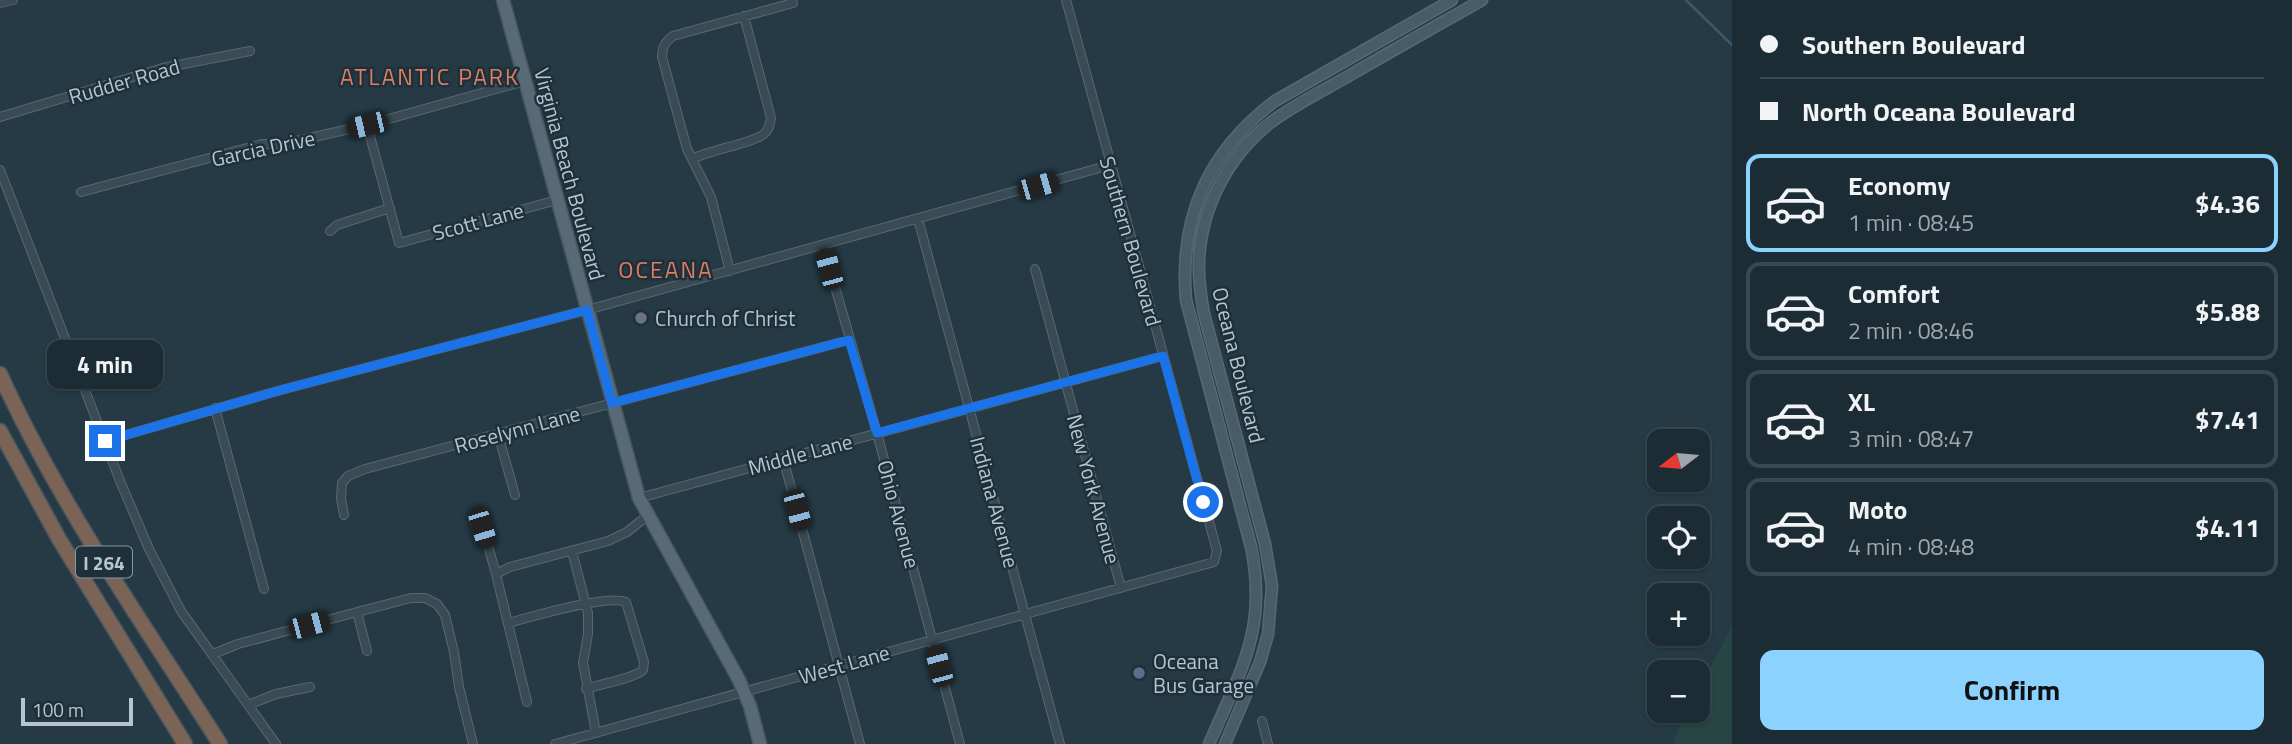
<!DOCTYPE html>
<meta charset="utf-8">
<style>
:root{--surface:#1c2c34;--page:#293840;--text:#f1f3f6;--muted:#a0a7ac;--line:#3a484f;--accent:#8bd2ff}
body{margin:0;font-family:"Titillium Web",sans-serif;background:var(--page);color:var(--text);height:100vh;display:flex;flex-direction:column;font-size:26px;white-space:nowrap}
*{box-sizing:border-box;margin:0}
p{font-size:23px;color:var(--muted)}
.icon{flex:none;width:38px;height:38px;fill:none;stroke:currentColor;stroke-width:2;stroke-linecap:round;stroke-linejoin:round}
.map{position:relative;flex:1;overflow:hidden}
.details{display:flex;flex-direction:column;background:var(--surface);width:560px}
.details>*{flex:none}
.banner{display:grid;align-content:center;height:154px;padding:0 28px;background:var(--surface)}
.needle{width:46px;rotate:254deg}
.fabs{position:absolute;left:1647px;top:429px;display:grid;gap:14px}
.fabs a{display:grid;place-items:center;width:63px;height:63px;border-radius:14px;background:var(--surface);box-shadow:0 2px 5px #0004,0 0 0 2px var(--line);font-size:35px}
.scale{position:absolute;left:21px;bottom:18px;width:112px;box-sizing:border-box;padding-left:7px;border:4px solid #b7c5ce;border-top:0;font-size:19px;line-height:24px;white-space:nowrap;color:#b7c5ce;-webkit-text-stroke:5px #1e303a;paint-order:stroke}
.end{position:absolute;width:32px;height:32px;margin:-16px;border:9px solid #1a73e8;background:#fff;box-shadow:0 0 0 4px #fff}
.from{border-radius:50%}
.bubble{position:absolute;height:49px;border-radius:14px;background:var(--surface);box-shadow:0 2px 5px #0004,0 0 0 2px var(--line);font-size:23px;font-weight:700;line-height:49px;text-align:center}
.car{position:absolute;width:21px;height:42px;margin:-21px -10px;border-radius:9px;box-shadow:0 0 5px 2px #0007;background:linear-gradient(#222 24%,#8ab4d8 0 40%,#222 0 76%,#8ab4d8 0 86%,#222 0)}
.banner b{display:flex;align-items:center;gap:24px;height:66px;font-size:26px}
.banner b+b{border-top:2px solid var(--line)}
.banner i{width:18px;height:18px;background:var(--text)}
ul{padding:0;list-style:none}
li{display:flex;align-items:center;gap:21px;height:98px;margin:0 14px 10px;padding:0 14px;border:4px solid var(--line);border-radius:14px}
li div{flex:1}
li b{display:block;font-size:26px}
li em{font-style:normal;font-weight:700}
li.selected{border-color:var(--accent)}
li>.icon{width:63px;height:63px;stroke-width:1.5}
.primary-button{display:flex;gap:14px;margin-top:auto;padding:14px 28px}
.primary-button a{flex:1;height:80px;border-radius:14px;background:var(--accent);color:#111;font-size:28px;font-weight:700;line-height:80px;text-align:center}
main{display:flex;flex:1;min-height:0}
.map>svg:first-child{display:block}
</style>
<main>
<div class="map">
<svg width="1732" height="744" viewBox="0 0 1732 744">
<rect width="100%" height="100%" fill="#253a45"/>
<path fill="#274643" d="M1732,627V744H1674L1678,728L1687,711L1698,710V691Z"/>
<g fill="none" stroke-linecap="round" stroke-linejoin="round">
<path stroke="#375a6d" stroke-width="2.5" d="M1686,0L1732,45"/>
<defs>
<path id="street" d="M0,3L13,0
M0,117L163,68L250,51
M367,125L399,243L557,200
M692,159C710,150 753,143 764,134C769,130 770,124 771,118L744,16
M0,170L120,481L149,549L181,611L276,744
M81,192L262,144H283L367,125L525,81
M918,219L1060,744
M330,231L337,225L390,208
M823,245L877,433L960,744
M1035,269L1121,588
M730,271L711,197L687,149L662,57C662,47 665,42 673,36L793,3
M215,408L264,589
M498,434L515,495
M105,441L281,390L587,310L1110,165
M783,458L860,744
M639,498L1163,356
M344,515L341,499L342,483L348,476L365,469L849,340
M483,528L496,574L527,702
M572,551L588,613V634L583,663L596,733
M496,574L510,567L608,541L627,532L647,516
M357,612L367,651
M508,623C531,617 607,594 626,602L644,662L643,670C635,678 600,684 586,689
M213,654L238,644L357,612L411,598H425L437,604L445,615L454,652L459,687L473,744
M248,705L276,694L310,687
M1262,721L1268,744
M555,744L1214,562L1217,551L1066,0"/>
<path id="secondary" d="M1209,744C1240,672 1268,629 1251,547L1186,300C1179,216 1208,152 1275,101L1452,0
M1225,744L1260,662L1268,634L1272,586L1265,544L1204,314C1201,297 1198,279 1199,261C1201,208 1228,156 1270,123C1295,104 1325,90 1352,74C1395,49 1438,25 1482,0"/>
<path id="primary" d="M503,0L639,498L739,680L750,706L760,744"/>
<path id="highway" d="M0,374C59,504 143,623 220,744
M0,431L59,539L185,744"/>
</defs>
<use href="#street" stroke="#586872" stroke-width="10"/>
<use href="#secondary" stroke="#586872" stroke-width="13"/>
<use href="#primary" stroke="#465761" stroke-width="15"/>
<use href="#highway" stroke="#44555f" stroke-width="17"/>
<use href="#street" stroke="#3a4b55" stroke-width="8"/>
<use href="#secondary" stroke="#475b68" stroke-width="10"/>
<use href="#primary" stroke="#586a75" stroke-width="12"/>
<use href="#highway" stroke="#7b6456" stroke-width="14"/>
</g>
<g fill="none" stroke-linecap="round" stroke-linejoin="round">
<path stroke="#1a73e8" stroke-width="9" d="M105,441L281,390L587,310L612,403L849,340L877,433L1163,356L1203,502"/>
</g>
<circle fill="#6b7280" stroke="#1e303a" stroke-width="2.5" cx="641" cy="318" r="7"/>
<circle fill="#5c6f8a" stroke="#1e303a" stroke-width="2.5" cx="1139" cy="673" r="7"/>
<g text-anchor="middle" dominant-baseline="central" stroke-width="5" stroke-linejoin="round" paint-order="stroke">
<rect fill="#1e303a" stroke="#8998a2" stroke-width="2" x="76" y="546.5" width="56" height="31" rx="5"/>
<g font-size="19" font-weight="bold" fill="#b7c5ce">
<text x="104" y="562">I 264</text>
</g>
<g font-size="21" fill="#b7c5ce" stroke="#1e303a">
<text transform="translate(124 81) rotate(-16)">Rudder Road</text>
<text transform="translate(263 148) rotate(-12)">Garcia Drive</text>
<text transform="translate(570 174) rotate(75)">Virginia Beach Boulevard</text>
<text transform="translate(478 221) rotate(-15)">Scott Lane</text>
<text transform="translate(1131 241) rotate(74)">Southern Boulevard</text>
<text transform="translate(1239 365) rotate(76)">Oceana Boulevard</text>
<text transform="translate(517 429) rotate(-15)">Roselynn Lane</text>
<text transform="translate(800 454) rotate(-15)">Middle Lane</text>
<text transform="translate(1094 489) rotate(75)">New York Avenue</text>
<text transform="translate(995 502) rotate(75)">Indiana Avenue</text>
<text transform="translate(899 514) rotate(75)">Ohio Avenue</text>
<text transform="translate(844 664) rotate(-16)">West Lane</text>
</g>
<g font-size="21" fill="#b7c5ce" stroke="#1e303a" text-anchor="start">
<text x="655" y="318">Church of Christ</text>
<text x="1153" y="661">Oceana<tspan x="1153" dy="24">Bus Garage</tspan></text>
</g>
<g font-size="23" letter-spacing="2" fill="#df7c61" stroke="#1e303a">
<text x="430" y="76">ATLANTIC PARK</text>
<text x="666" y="269">OCEANA</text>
</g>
</g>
</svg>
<div class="fabs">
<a><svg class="needle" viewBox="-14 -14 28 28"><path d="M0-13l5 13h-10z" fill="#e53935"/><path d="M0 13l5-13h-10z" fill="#a0a7ac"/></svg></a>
<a><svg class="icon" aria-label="locate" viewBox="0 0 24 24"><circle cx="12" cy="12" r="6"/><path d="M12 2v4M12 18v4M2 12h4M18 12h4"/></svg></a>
<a>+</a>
<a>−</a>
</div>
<div class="scale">100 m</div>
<i class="end from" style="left:1203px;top:502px"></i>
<i class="end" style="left:105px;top:441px"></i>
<div class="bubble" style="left:47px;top:340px;width:116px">4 min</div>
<i class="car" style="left:367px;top:125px;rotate:257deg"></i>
<i class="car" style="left:1038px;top:186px;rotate:74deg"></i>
<i class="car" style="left:829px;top:269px;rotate:345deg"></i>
<i class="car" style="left:797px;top:510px;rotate:165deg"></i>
<i class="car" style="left:482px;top:528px;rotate:163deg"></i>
<i class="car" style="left:309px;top:625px;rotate:75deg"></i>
<i class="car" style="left:939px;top:666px;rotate:345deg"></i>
</div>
<section class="details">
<div class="banner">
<b><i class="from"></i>Southern Boulevard</b>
<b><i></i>North Oceana Boulevard</b>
</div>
<ul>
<li class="selected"><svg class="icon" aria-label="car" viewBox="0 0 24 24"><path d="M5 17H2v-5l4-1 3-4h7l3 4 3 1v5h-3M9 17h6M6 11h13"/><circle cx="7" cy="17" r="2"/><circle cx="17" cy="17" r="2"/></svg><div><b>Economy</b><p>1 min · 08:45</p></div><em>$4.36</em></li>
<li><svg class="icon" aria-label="car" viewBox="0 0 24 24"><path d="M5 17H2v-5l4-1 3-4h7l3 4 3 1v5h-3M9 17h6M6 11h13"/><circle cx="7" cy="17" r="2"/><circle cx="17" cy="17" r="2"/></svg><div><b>Comfort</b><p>2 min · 08:46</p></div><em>$5.88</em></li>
<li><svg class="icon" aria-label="car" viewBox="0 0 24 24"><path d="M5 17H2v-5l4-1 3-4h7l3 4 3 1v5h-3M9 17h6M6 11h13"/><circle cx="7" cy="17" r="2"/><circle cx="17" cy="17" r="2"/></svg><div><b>XL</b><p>3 min · 08:47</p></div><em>$7.41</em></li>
<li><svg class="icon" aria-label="car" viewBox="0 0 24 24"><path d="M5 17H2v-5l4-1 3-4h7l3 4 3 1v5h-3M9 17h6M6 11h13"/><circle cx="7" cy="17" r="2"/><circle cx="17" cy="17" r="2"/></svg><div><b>Moto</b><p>4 min · 08:48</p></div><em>$4.11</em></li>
</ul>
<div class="primary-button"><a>Confirm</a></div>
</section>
</main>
